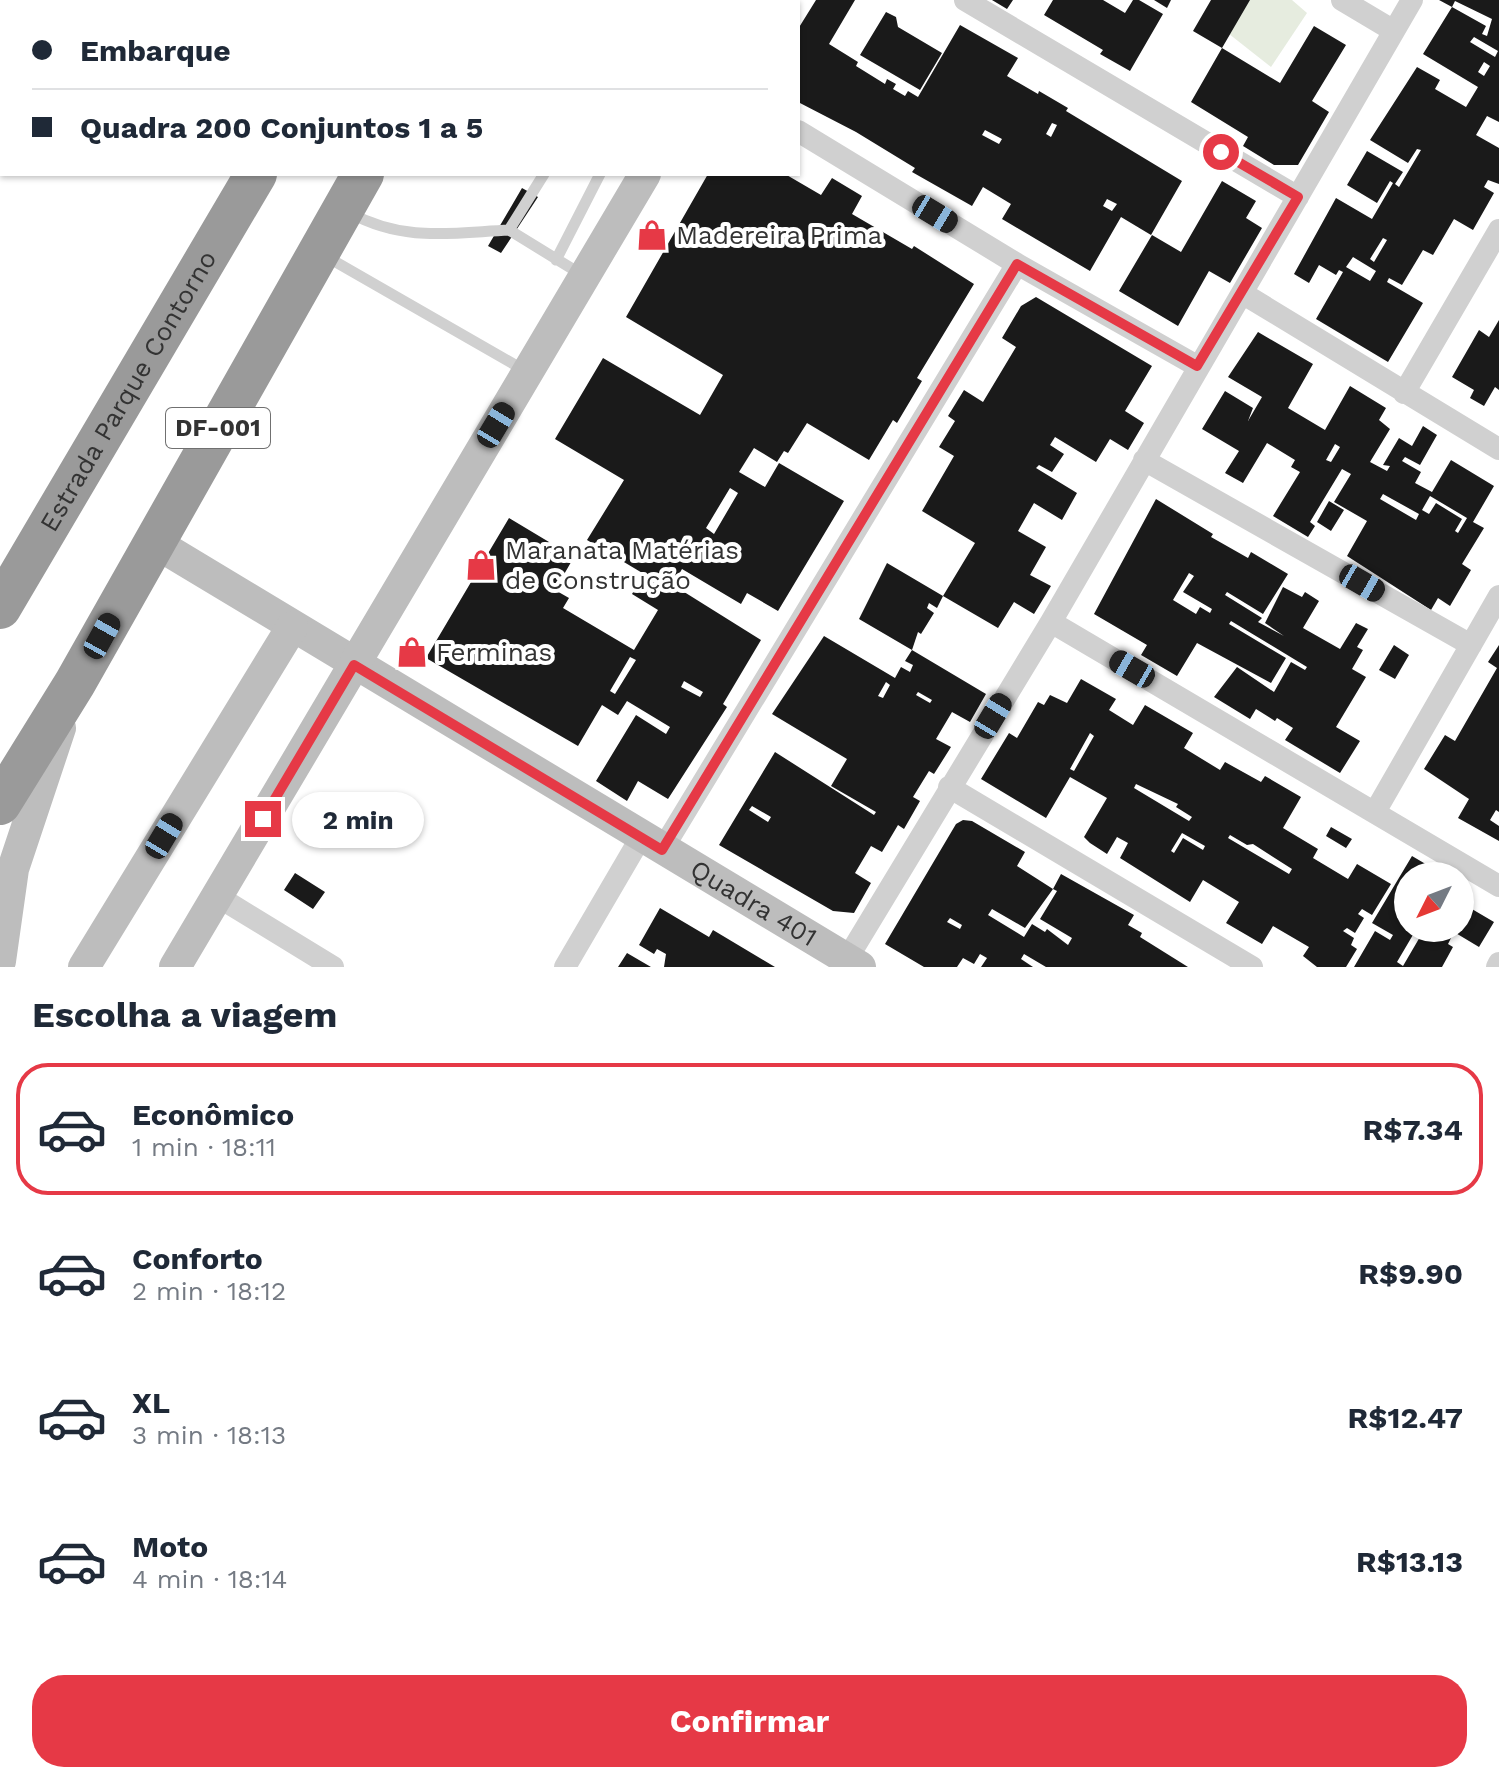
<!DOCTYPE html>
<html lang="pt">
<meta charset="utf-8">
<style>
:root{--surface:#fff;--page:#f2f2f3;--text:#1f2937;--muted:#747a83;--line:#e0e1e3;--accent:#e63946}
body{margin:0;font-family:"Work Sans",sans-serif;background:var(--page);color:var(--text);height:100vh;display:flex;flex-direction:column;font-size:30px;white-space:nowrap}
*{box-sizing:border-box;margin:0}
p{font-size:26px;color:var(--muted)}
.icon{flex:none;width:44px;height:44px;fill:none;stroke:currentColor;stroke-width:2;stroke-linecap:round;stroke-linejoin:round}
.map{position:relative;height:967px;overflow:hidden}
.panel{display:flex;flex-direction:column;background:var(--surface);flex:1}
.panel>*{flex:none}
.top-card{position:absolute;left:0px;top:0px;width:800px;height:176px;box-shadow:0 2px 6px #0004;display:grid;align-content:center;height:176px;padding:0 32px;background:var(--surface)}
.needle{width:52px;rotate:228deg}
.buttons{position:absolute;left:1394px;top:862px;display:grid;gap:16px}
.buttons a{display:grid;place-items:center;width:80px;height:80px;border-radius:50%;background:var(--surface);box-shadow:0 2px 6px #0004;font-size:40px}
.end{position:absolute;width:36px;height:36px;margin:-18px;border:10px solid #e63946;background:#fff;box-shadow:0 0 0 4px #fff}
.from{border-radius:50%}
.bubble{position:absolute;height:56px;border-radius:28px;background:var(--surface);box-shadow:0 2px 6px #0004;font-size:26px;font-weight:700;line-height:56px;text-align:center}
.car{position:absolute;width:24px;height:48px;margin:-24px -12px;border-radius:10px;box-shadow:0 0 6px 2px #0007;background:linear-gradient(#222 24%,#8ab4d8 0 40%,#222 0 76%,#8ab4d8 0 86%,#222 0)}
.top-card b{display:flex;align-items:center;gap:28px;height:76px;font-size:30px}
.top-card b+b{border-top:2px solid var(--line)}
.top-card i{width:20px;height:20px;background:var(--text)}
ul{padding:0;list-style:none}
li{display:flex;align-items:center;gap:24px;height:132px;margin:0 16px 12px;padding:0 16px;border:4px solid transparent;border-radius:32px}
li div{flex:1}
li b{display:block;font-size:30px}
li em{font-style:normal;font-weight:700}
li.active{border-color:var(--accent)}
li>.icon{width:72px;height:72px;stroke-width:1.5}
h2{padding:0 32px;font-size:36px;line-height:96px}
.button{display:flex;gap:16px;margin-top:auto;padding:16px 32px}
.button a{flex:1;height:92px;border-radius:32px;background:var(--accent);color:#fff;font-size:32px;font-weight:700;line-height:92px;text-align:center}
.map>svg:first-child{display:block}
</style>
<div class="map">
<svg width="1499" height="967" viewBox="0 0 1499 967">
<rect width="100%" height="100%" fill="#fff"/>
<path fill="#e6ecdf" d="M1244,0H1292L1307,13L1271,67L1224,30Z"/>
<path fill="#1a1a1a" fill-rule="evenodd" d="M816,0H855L829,44L858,62L856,66L885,84L887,79L896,84L893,89L905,96L908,91L918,97L960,25L1018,58L1007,76L1038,94L1039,91L1068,108L1066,111L1182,181L1151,235L1121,217L1090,271L1002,219L1011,204L983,187L972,206L912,172L915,168L856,132L798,102V29ZM1052,123L1057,125L1051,137L1046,134ZM985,130L1002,139L999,144L982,135ZM1107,199L1117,204L1112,211L1103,206Z
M992,0H1013L1007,9Z
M1053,0H1103L1125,13L1133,0H1139L1163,14L1130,71L1100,54L1103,50L1044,15Z
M1154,0H1171L1167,8Z
M1211,0H1250L1222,48L1193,31Z
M1439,0H1499V122L1487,116L1476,135L1499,148V184L1488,180L1484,187L1494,193L1473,230L1454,219L1433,255L1423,250L1402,285L1389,278L1387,282L1423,303L1388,362L1316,319L1343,272L1339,270L1336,275L1319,265L1309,283L1294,274L1336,198L1372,219L1393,183L1390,181L1377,203L1347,185L1367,151L1403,172L1395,184L1399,187L1421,150L1417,149L1408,163L1370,140L1417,67L1440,80L1435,89L1466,107L1478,87L1423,54L1452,7ZM1455,1L1492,19L1487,36L1482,34L1486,26L1452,7ZM1474,37L1498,51L1495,57L1470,42ZM1484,62L1490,66L1484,76L1478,72ZM1383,238L1387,240L1374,262L1370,259ZM1353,257L1376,271L1370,281L1346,267Z
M886,12L896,17L898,27L942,53L920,90L860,55Z
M1314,26L1346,45L1312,101L1329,112L1298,165H1274L1243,146L1248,137L1191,102L1222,48L1280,83Z
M708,174H785L821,195L832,178L862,196L852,214L912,249L914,246L974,284L917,378L922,381L897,423L893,420L869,460L807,423L788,453L784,451L777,462L754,448L739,472L765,487L779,463L844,501L778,611L747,593L741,604L682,569L673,585L761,640L723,704L727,707L668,799L638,781L627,801L596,781L636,715L666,734L670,727L627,701L618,715L602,705L578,746L426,658L509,518L574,557L555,590L569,598L563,608L634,650L658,610L632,594L644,574L587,540L624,480L555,439L603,358L700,415L723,375L626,317ZM730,488L738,493L714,534L706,528ZM630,657L636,660L615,694L610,691ZM684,681L703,692L700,697L681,687Z
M1222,181L1256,201L1246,218L1262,228L1230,283L1209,271L1178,326L1119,291L1152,235L1181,252Z
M522,188L538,197L501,253L488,246Z
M1036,297L1152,366L1125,411L1144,423L1128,450L1110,439L1096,462L1055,437L1050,445L1064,454L1052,472L1039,465L1036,468L1077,493L1062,520L1034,503L1018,531L1046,547L1030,575L1051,586L1034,614L1014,602L998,628L943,596L937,608L929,603L927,608L934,613L921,634L918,632L912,650L859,619L887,563L943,596L975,543L922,511L954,456L939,447L955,421L948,416L964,390L983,402L1016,347L1002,338L1021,306Z
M1499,320V390L1495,387L1484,406L1470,398L1474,390L1452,377L1479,330L1489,337Z
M1258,332L1313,364L1288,408L1325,430L1350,386L1386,408L1379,420L1390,429L1370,462L1387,471L1390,466L1383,465L1399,438L1412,446L1423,426L1437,435L1420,465L1405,457L1402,461L1421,472L1415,483L1432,492L1451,460L1494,486L1473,522L1484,528L1462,564L1471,570L1450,606L1438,598L1431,610L1347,556L1367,521L1334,502L1351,474L1342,469L1310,522L1315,526L1308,537L1273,516L1300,472L1291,467L1295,460L1267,443L1243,483L1225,473L1239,451L1202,429L1225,391L1253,408L1248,421L1262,397L1228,377ZM1335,444L1340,447L1331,462L1326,460ZM1383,494L1419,514L1416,520L1380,499ZM1430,496L1467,518L1458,533L1455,531L1462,519L1436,503L1429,514L1422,510Z
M1156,499L1213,534L1211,537L1248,558L1251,552L1288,574L1263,614L1227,592L1225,595L1262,618L1258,622L1284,636L1265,623L1283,587L1302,597L1305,592L1319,601L1303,628L1340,649L1356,623L1368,629L1357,647L1363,650L1352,669L1366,677L1336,727L1360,741L1340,773L1285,740L1293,728L1277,718L1275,721L1256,709L1250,719L1214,697L1237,667L1274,692L1291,662L1305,670L1307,667L1231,621L1229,624L1286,658L1271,683L1197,643L1177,676L1141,655L1147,645L1094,614ZM1189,573L1194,576L1183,592L1212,609L1210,613L1200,607L1196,614L1173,600Z
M1329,501L1344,510L1331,531L1317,522Z
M824,636L895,678L901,667L910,672L913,665L905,661L912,650L986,694L970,722L952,712L936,739L951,747L934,774L929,771L913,797L920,801L904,829L898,825L882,852L871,846L855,873L871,883L854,913L833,911L719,845L775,752L874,815L876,812L831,786L847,759L772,714ZM886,682L890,685L883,698L878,696ZM918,692L932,700L930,703L916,695ZM752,806L771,817L768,822L749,810Z
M1394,645L1409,655L1395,679L1379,670Z
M1499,645V812L1496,810L1490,820L1499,826V841L1458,818L1469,799L1424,769L1445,735L1455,741L1497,668L1488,662Z
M1081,679L1116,699L1109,710L1133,725L1145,705L1193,733L1184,748L1220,770L1225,762L1261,782L1265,776L1301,797L1283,828L1318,849L1313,858L1348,879L1357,864L1391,884L1372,915L1362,909L1358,914L1364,918L1355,933L1347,928L1343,931L1354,938L1351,945L1357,949L1346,967H1317L1303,956L1309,947L1273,926L1262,944L1226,923L1239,902L1203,880L1190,902L1120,858L1128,843L1117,837L1107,854L1090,843L1084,837L1107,798L1070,777L1046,818L981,779L1009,733L1017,738L1038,702L1044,705L1050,695L1067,703ZM1090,733L1094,736L1074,771L1070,769ZM1136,784L1178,804L1176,807L1192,817L1189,821L1134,788ZM1182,833L1205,846L1203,850L1183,838L1174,853L1171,851ZM1230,835L1247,845L1253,844L1292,869L1289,874L1228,838Z
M963,820L972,821L1025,852L1017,866L1053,889L1025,928L992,909L988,915L1024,937L1032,924L1045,932L1047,929L1068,945L1072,938L1040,919L1057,891L1053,889L1061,874L1134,915L1128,925L1142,933L1140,937L1188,967H1046L1024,954L1021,959L1033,967H981L987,958L980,954L974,964L963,958L957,967H924L885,944L956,824ZM950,918L962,925L960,929L947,922Z
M1331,827L1352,839L1346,848L1326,836Z
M1412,856L1446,876H1408V928H1417L1397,962L1403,966L1424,930L1421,928H1460V902L1494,922L1479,947L1454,932L1448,944L1453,947L1442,967H1354L1375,931L1390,940L1393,935L1372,923Z
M295,873L325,892L313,909L284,890Z
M660,908L709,937L713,930L775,967H664L666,954L657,949L654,954L639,945Z
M627,953L651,967H618Z"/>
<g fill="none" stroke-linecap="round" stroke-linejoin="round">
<path stroke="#d0d0d0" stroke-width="11" d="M544,174L509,230L584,276
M350,213C404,242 449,233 509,230
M327,257L524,370
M556,260L600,174"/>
<path stroke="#d0d0d0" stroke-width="22" d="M965,0L1298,197
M1342,0L1394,31
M798,131L1017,264L1197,366
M1242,293L1499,449
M1404,393L1499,230
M1144,460L1471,645
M1051,622L1499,886
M949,787L1252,967
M1375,812L1499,596
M662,850L1017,264
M217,896L333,967
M847,959L1051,622L1412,0
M565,967L641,837
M1497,967L1499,963"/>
<g stroke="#bdbdbd" stroke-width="32">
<path d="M747,2L749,0"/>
<path id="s1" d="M154,542L860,967"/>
<path d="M0,961L13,869L60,728"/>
<path d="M84,967L292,627"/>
<path d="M175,967L645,174"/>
</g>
<g stroke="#9a9a9a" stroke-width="42">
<path d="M357,2L358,0"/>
<path d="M464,2L465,0"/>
<path id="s2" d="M0,608L256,174"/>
<path d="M0,804L75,683L363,174"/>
</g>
</g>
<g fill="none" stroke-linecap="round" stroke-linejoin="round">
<path stroke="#e63946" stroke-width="10" d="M263,819L354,665L662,850L1017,264L1197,366L1298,197L1221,152"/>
</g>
<defs>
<symbol id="shop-bare" viewBox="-9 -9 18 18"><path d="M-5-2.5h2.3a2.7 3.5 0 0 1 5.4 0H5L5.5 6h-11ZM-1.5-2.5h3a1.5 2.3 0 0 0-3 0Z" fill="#e63946" stroke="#fff" stroke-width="2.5" paint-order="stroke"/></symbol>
</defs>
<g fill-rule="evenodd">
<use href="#shop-bare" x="630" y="213" width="44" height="44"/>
<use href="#shop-bare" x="459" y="543" width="44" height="44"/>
<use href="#shop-bare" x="390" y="630" width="44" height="44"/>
</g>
<g text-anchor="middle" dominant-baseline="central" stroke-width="8" stroke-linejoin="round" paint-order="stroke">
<rect fill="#fff" stroke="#707070" stroke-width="2" x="166" y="408" width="104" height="40" rx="6"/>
<g font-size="24" font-weight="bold" fill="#333">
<text x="218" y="428">DF-001</text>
</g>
<g font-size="26" fill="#333" stroke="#fff" text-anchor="start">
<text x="676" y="235">Madereira Prima</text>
<text x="505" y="550">Maranata Matérias<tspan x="505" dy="30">de Construção</tspan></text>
<text x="436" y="652">Ferminas</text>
</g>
<g font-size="26" fill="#333" stroke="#fff">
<text stroke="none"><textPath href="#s2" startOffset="252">Estrada Parque Contorno</textPath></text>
<text stroke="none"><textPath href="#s1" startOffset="700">Quadra 401</textPath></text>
</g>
</g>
</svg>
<div class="buttons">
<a><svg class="needle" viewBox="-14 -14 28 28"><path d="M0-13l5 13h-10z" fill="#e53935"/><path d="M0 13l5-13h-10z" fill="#747a83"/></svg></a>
</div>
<i class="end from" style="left:1221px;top:152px"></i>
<i class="end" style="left:263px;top:819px"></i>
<div class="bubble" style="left:292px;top:792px;width:132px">2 min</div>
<i class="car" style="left:935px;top:214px;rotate:121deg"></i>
<i class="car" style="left:496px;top:425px;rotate:31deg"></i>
<i class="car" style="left:1362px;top:583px;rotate:120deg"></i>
<i class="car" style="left:102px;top:636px;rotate:29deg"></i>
<i class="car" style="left:1132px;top:669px;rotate:300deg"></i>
<i class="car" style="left:993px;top:716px;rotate:31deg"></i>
<i class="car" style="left:164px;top:836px;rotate:31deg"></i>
<div class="top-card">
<b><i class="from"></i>Embarque</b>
<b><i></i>Quadra 200 Conjuntos 1 a 5</b>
</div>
</div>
<section class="panel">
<h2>Escolha a viagem</h2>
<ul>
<li class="active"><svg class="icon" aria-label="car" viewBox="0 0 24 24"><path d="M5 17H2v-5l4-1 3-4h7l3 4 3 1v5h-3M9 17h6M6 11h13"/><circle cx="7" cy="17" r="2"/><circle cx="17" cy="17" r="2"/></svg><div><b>Econômico</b><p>1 min · 18:11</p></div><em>R$7.34</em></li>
<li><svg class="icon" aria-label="car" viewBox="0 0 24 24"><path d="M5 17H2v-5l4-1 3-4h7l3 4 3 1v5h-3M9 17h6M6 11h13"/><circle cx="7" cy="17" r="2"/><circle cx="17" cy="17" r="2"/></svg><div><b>Conforto</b><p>2 min · 18:12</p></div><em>R$9.90</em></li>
<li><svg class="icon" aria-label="car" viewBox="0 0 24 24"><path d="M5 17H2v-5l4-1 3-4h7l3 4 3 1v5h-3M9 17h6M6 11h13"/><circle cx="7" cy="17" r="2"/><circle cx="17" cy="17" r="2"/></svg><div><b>XL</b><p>3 min · 18:13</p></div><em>R$12.47</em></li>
<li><svg class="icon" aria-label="car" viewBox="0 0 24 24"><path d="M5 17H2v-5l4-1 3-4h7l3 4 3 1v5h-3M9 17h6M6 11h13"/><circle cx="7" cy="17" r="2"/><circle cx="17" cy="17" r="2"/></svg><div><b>Moto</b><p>4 min · 18:14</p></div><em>R$13.13</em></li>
</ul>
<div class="button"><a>Confirmar</a></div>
</section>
